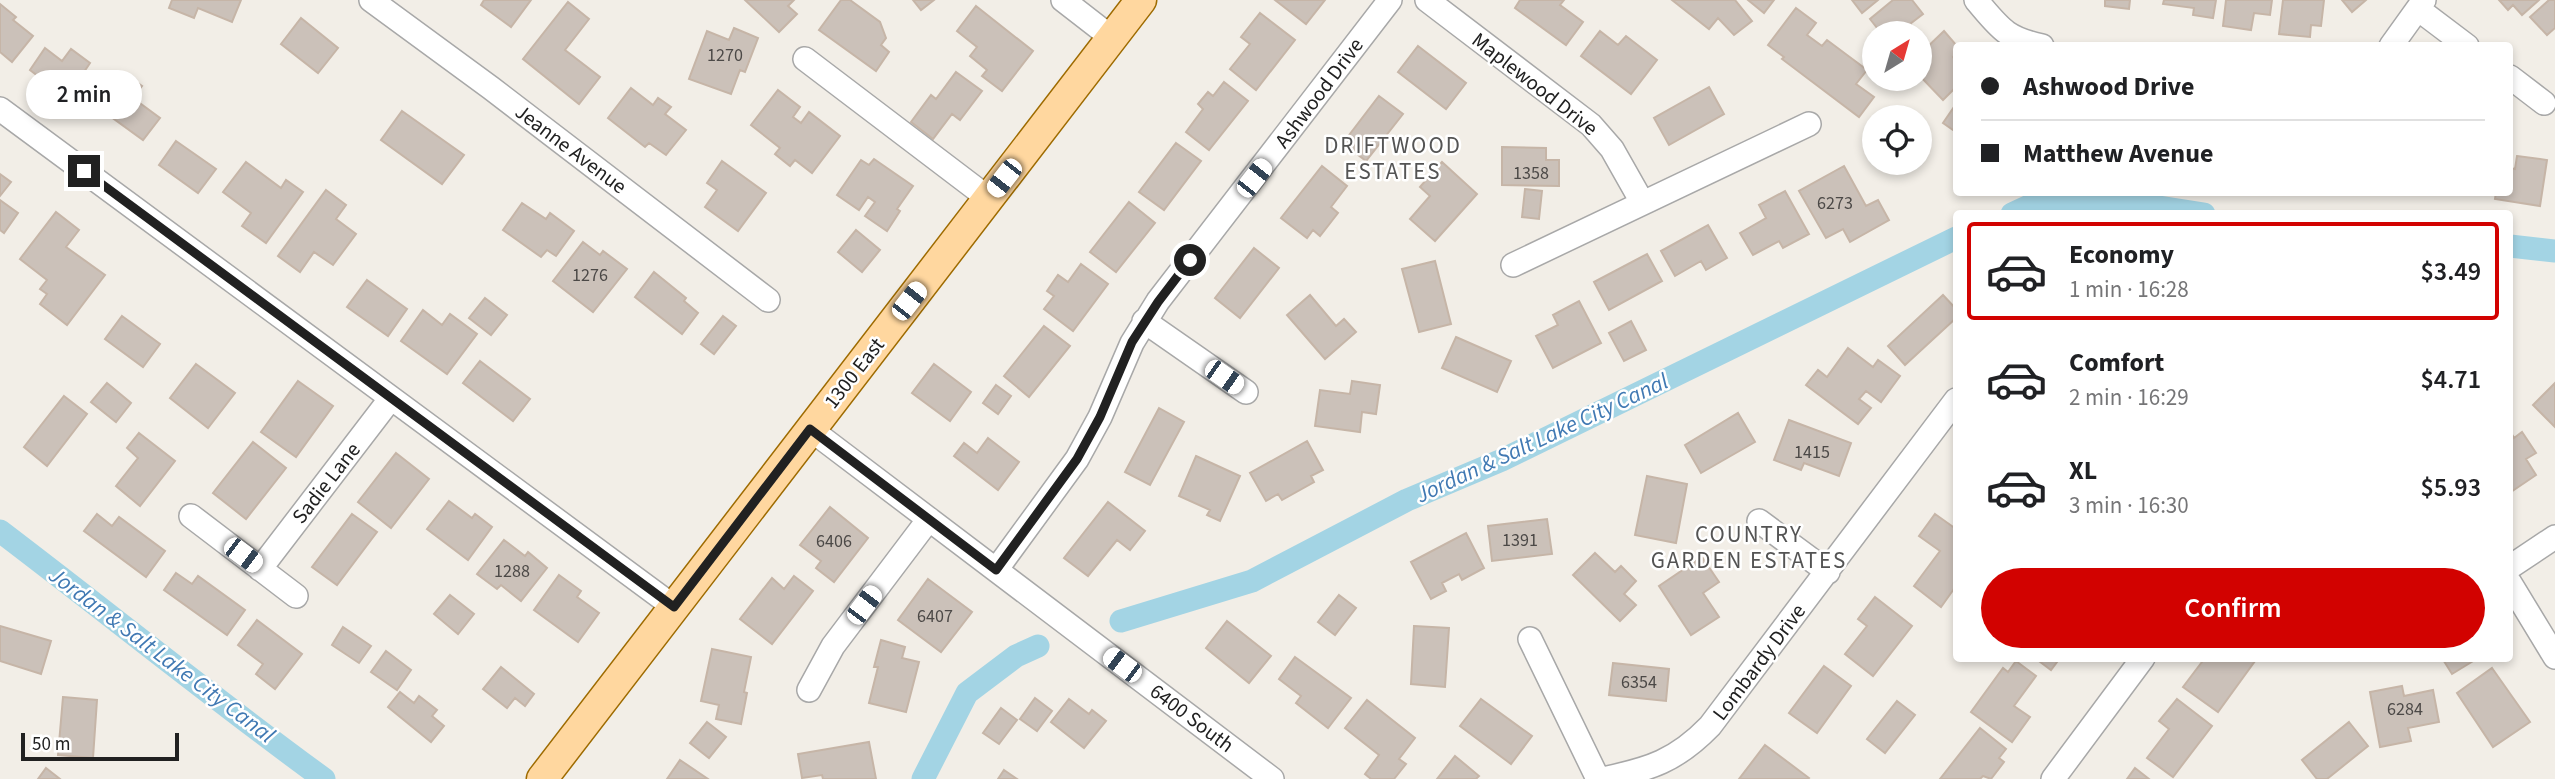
<!DOCTYPE html>
<meta charset="utf-8">
<style>
:root{--surface:#fff;--page:#f6f6f6;--text:#202124;--muted:#757577;--line:#e0e0e0;--accent:#d20200}
body{margin:0;font-family:"Source Sans 3",sans-serif;background:var(--page);color:var(--text);height:100vh;display:flex;flex-direction:column;font-size:26px;white-space:nowrap}
*{box-sizing:border-box;margin:0}
p{font-size:23px;color:var(--muted)}
.icon{flex:none;width:38px;height:38px;fill:none;stroke:currentColor;stroke-width:2;stroke-linecap:round;stroke-linejoin:round}
.map{position:relative;flex:1;overflow:hidden}
.details{position:absolute;left:1953px;top:210px;width:560px;height:452px;display:flex;flex-direction:column;background:var(--surface);border-radius:7px;box-shadow:0 4px 10px #0003}
.details>*{flex:none}
.top-card{position:absolute;left:1953px;top:42px;width:560px;height:154px;border-radius:7px;box-shadow:0 4px 10px #0003;display:grid;align-content:center;height:154px;padding:0 28px;background:var(--surface)}
.needle{width:46px;rotate:37deg}
.buttons{position:absolute;left:1862px;top:21px;display:grid;gap:14px}
.buttons a{display:grid;place-items:center;width:70px;height:70px;border-radius:50%;background:var(--surface);box-shadow:0 4px 10px #0003;font-size:35px}
.scale{position:absolute;left:21px;bottom:18px;width:158px;box-sizing:border-box;padding-left:7px;border:4px solid #212121;border-top:0;font-size:19px;line-height:24px;white-space:nowrap;color:#212121;-webkit-text-stroke:5px #fff;paint-order:stroke}
.end{position:absolute;width:32px;height:32px;margin:-16px;border:9px solid #212121;background:#fff;box-shadow:0 0 0 4px #fff}
.from{border-radius:50%}
.bubble{position:absolute;height:49px;border-radius:24px;background:var(--surface);box-shadow:0 4px 10px #0003;font-size:23px;font-weight:600;line-height:49px;text-align:center}
.car{position:absolute;width:21px;height:42px;margin:-21px -10px;border-radius:9px;box-shadow:0 0 5px 2px #0007;background:linear-gradient(#fff 24%,#345 0 40%,#fff 0 76%,#345 0 86%,#fff 0)}
.top-card b{display:flex;align-items:center;gap:24px;height:66px;font-size:26px}
.top-card b+b{border-top:2px solid var(--line)}
.top-card i{width:18px;height:18px;background:var(--text)}
ul{padding:12px 0 0;list-style:none}
li{display:flex;align-items:center;gap:21px;height:98px;margin:0 14px 10px;padding:0 14px;border:4px solid transparent;border-radius:7px}
li div{flex:1}
li b{display:block;font-size:26px}
li em{font-style:normal;font-weight:600}
li.on{border-color:var(--accent)}
li>.icon{width:63px;height:63px;stroke-width:1.5}
.primary-button{display:flex;gap:14px;margin-top:auto;padding:14px 28px}
.primary-button a{flex:1;height:80px;border-radius:42px;background:var(--accent);color:#fff;font-size:28px;font-weight:600;line-height:80px;text-align:center}
.map>svg:first-child{display:block}
</style>
<div class="map">
<svg width="2555" height="779" viewBox="0 0 2555 779">
<rect width="100%" height="100%" fill="#f2eee7"/>
<g fill="none" stroke-linecap="round" stroke-linejoin="round">
<path stroke="#a3d4e4" stroke-width="23" d="M2012,214L2040,201L2108,199L2204,214
M2510,246L2555,251
M0,531C108,613 214,699 324,779
M1121,621L1252,581L1407,500L1502,460L1956,238
M923,779L967,693L1016,656L1038,646"/>
</g>
<path fill="#cbc1b9" stroke="#c6b5a7" stroke-width="2" d="M172,0H241L232,22L198,8L194,18L169,8Z
M484,0H531L511,27L481,5Z
M745,0H794L788,6L797,14L779,32Z
M841,0H850L880,22L886,38L881,45L889,52L876,71L819,30Z
M913,0H934L921,10Z
M1275,0H1325L1306,24Z
M1520,0H1564L1560,5L1583,22L1566,45L1515,8Z
M1672,0H1735L1752,21L1734,35L1718,18L1709,29Z
M1748,0H1774L1764,13Z
M1852,0H1878L1862,13Z
M1893,0H1912L1923,14L1910,24L1918,33H1881L1870,19Z
M2105,0H2130L2129,9L2105,6Z
M2164,0H2216L2213,18L2193,15L2194,8L2163,4Z
M2226,0H2272L2270,15L2254,13L2251,30L2223,26Z
M2283,0H2324L2321,26L2311,25L2310,37L2279,34Z
M2342,0H2366L2352,12Z
M2499,0H2539L2522,15L2513,5L2508,10Z
M2549,0H2555V28L2547,35L2530,17Z
M568,2L589,19L565,50L600,77L579,104L523,59Z
M0,4L16,17L13,20L33,36L12,62L0,52Z
M976,6L1033,51L1002,91L982,76L987,70L970,56L977,47L957,31Z
M1796,8L1816,23L1807,35L1822,46L1827,40L1867,70L1856,84L1874,97L1859,117L1782,59L1784,57L1768,45Z
M1260,13L1295,40L1256,90L1230,69L1250,44L1241,37Z
M301,18L338,48L318,73L281,44Z
M734,28L758,38L745,72L740,70L731,94L689,79L707,31L729,40Z
M1600,31L1618,45L1626,36L1657,60L1631,94L1581,56Z
M1944,31L1957,46L1956,54L1953,57L1956,61V87L1943,100L1920,76V54Z
M1418,46L1466,83L1446,109L1398,72Z
M45,48L62,61L71,49L90,63L84,72L100,84L82,110L30,70Z
M956,72L982,91L960,120L952,114L933,139L911,122L931,95L936,99Z
M128,76L142,86L133,98L160,118L143,140L103,111L110,103L103,97L112,84L119,89Z
M1224,82L1248,101L1209,150L1186,132L1203,109L1198,104L1208,92L1213,96Z
M1709,87L1724,114L1669,145L1654,118Z
M631,88L653,105L658,98L671,107L665,114L686,130L666,155L649,143L645,147L608,118Z
M778,90L800,107L793,117L801,123L809,112L840,136L812,173L795,160L790,166L775,154L780,148L751,125Z
M1379,96L1403,114L1366,161L1343,143Z
M1956,104V132L1943,123Z
M402,111L464,155L442,184L381,140Z
M176,141L216,169L198,193L159,165Z
M1176,143L1201,161L1164,210L1139,192Z
M1502,147L1546,148V160H1559V186L1502,185Z
M2517,156L2547,160L2540,206L2495,199L2496,192H2510V168L2515,169Z
M874,159L913,186L897,209L900,211L887,231L865,216L875,202L868,197L859,210L837,195L861,160L869,165Z
M722,161L766,193L738,231L705,207L717,190L707,183Z
M246,162L281,188L286,180L303,192L266,243L242,226L251,213L223,192Z
M1442,162L1477,194L1435,241L1410,219L1430,196L1420,187Z
M1322,166L1347,186L1331,207L1338,213L1320,236L1313,230L1307,238L1281,218Z
M1844,166L1866,206L1878,200L1889,220L1850,242L1843,229L1826,238L1799,191Z
M0,174L11,182L0,196Z
M1525,189L1542,191L1539,219L1522,217Z
M326,190L346,205L336,219L356,234L333,265L314,252L300,272L278,256Z
M1785,191L1809,234L1783,248L1779,241L1753,255L1740,233L1766,218L1759,205Z
M0,200L18,213L4,233L0,230Z
M1129,202L1155,223L1116,272L1090,252Z
M522,203L546,219L550,213L574,231L556,256L547,250L541,257L503,230Z
M56,212L79,230L66,247L105,275L67,325L40,304L47,294L40,289L47,280L20,259Z
M1708,225L1727,258L1706,270L1701,261L1675,276L1661,251Z
M856,230L880,250L862,272L838,252Z
M583,242L600,255L603,251L627,269L593,312L553,281Z
M1254,248L1279,268L1240,318L1215,298Z
M1647,254L1662,281L1609,310L1594,282Z
M1435,261L1451,324L1419,332L1402,269Z
M1081,264L1108,284L1073,331L1044,309L1054,296L1047,291L1058,275L1068,282Z
M654,272L686,298L684,301L698,313L682,334L635,297Z
M367,280L407,309L388,336L347,307Z
M1310,295L1336,326L1344,319L1356,332L1325,359L1287,315Z
M1943,295L1956,309V318L1905,365L1888,346Z
M485,298L507,315L491,335L469,318Z
M1579,301L1601,343L1553,368L1536,336L1558,325L1553,315Z
M423,310L442,325L450,314L477,334L447,374L401,341Z
M122,316L160,344L143,367L105,339Z
M723,316L736,326L714,354L701,344Z
M1631,321L1646,350L1624,361L1609,333Z
M1044,326L1070,346L1029,397L1004,376Z
M1456,337L1511,361L1497,392L1442,368Z
M1848,348L1873,367L1878,360L1900,376L1881,402L1866,391L1859,399L1871,408L1858,424L1806,385L1818,370L1827,377Z
M480,361L530,399L513,421L463,383Z
M196,364L235,393L208,428L170,398Z
M934,364L971,392L950,421L912,393Z
M298,381L333,406L296,457L261,432Z
M1352,381L1380,385L1376,414L1362,412L1360,432L1315,426L1320,390L1350,394Z
M107,383L131,403L116,422L91,402Z
M2555,383V427L2533,405Z
M996,385L1011,396L998,414L983,403Z
M64,396L87,414L47,466L24,447Z
M1159,408L1184,422L1150,485L1125,472Z
M1738,413L1755,442L1701,473L1685,445Z
M1789,420L1851,443L1839,476L1804,463L1801,470L1774,460Z
M2510,431L2514,438L2522,432L2536,453L2526,459L2536,475L2511,492Z
M139,433L175,461L140,506L116,486L138,458L127,448Z
M988,438L1019,462L998,490L954,456L964,443L977,453Z
M1307,441L1323,470L1311,476L1314,482L1282,500L1278,494L1266,501L1250,473Z
M253,442L286,468L246,519L213,493Z
M396,453L429,479L391,528L358,502Z
M1196,456L1240,476L1220,521L1207,515L1210,510L1179,496Z
M1647,476L1687,484L1676,543L1635,535Z
M449,501L472,518L475,514L492,527L468,560L427,529Z
M1108,502L1145,531L1130,550L1117,540L1088,576L1064,558Z
M830,507L868,538L834,582L816,568L821,561L800,545Z
M97,514L112,526L119,517L165,551L146,577L84,531Z
M352,514L377,532L337,585L312,567Z
M1935,514L1956,529V586L1941,607L1914,586L1940,551L1919,536Z
M1547,519L1552,554L1492,561L1488,526Z
M1466,533L1484,568L1462,580L1459,574L1442,583L1446,591L1431,599L1411,562Z
M504,540L525,556L528,552L547,568L521,601L501,585L497,589L477,574Z
M1595,553L1615,572L1621,566L1636,581L1624,594L1636,605L1620,621L1573,575Z
M1702,557L1719,582L1703,593L1719,617L1691,635L1659,586Z
M176,573L192,584L198,576L245,610L227,635L164,590Z
M559,575L581,591L577,597L599,613L578,642L534,610Z
M794,576L813,591L772,644L740,619L772,578L784,589Z
M928,579L972,612L941,652L898,620Z
M450,595L474,614L458,634L434,614Z
M1339,595L1356,608L1335,635L1318,622Z
M1875,597L1912,626L1873,676L1845,654L1867,626L1858,619Z
M257,620L302,654L275,689L256,674L263,664L238,645Z
M1227,621L1271,656L1249,683L1206,648Z
M0,626L51,641L41,674L0,661Z
M1414,626L1449,628L1445,687L1411,684Z
M343,627L371,646L359,663L332,645Z
M881,640L905,647L902,658L919,662L906,712L869,703L878,667H874Z
M712,649L751,657L744,692L747,693L741,724L716,719L719,705L701,701Z
M386,651L411,670L397,690L371,672Z
M1295,657L1351,698L1328,728L1296,703L1301,696L1279,679Z
M2035,658H2060L2051,670Z
M2205,658H2250L2255,661L2218,712L2183,687Z
M2442,658H2478L2452,674Z
M2016,661L2036,676L2014,706L2030,717L2012,742L1971,712L2003,668L2008,672Z
M1613,663L1669,669L1666,701L1609,695Z
M1824,666L1851,686L1817,733L1789,713Z
M501,667L534,694L525,706L515,698L507,708L483,689Z
M2492,668L2530,722L2493,747L2457,693Z
M2402,686L2404,696L2433,690L2439,722L2408,728L2411,741L2380,747L2370,692Z
M400,692L414,703L419,696L437,710L432,716L444,726L431,742L388,707Z
M63,697L97,700L93,758L58,755Z
M1035,698L1052,711L1037,731L1020,719Z
M1069,699L1089,714L1092,710L1106,721L1084,748L1051,722Z
M1481,699L1532,736L1511,764L1460,726Z
M2177,699L2212,726L2173,777L2147,758L2169,729L2159,721Z
M1367,700L1415,738L1399,759L1406,764L1394,779H1371L1365,774L1379,755L1345,728Z
M1897,701L1915,715L1885,753L1867,739Z
M1001,708L1017,720L999,744L983,733Z
M707,722L726,737L709,758L690,743Z
M2349,722L2368,746L2327,779H2317L2302,760Z
M1980,728L2006,749L1999,758L2004,762L1991,779L1983,776L1980,779H1940Z
M869,742L876,779H823L822,775L802,778L798,754Z
M1765,745L1809,778L1808,779H1739Z
M1455,756L1479,776L1476,779H1437Z
M680,760L708,779H667Z
M46,768L60,779H38Z
M2135,768L2149,779H2127Z
M1004,770L1017,779H998Z"/>
<g fill="none" stroke-linecap="round" stroke-linejoin="round">
<defs>
<path id="minor" d="M371,0L491,88L768,300
M1063,0L1112,38
M1427,0L1591,125L1612,149L1642,202
M1976,0C2000,28 2005,38 2042,46
M2418,9L2467,46
M2391,46L2424,0
M805,59L988,198
M2510,77L2544,103
M0,109L674,607
M1513,265L1809,124
M1144,321L1246,392
M810,429L1272,779
M191,516L296,596
M1759,521L1828,572
M2510,567L2555,537
M260,569L391,398
M996,570L1077,459L1100,417L1132,343L1158,301L1390,0
M2510,583L2555,657
M1530,639L1598,779
M809,690L833,646L929,519
M1603,779C1650,769 1676,761 1710,726L1956,400
M2053,779L2143,658"/>
<path id="major" d="M542,779L1141,0"/>
</defs>
<use href="#minor" stroke="#a8a8a8" stroke-width="26"/>
<use href="#major" stroke="#9e6b00" stroke-width="33"/>
<use href="#minor" stroke="#fff" stroke-width="23"/>
<use href="#major" stroke="#ffd79f" stroke-width="30"/>
</g>
<g fill="none" stroke-linecap="round" stroke-linejoin="round">
<path stroke="#212121" stroke-width="9" d="M84,171L674,607L810,429L996,570L1077,459L1100,417L1132,342L1158,302L1190,260"/>
</g>
<g text-anchor="middle" dominant-baseline="central" stroke-width="5" stroke-linejoin="round" paint-order="stroke">
<g font-size="18" fill="#4c4947">
<text x="725" y="55">1270</text>
<text x="1531" y="173">1358</text>
<text x="1835" y="203">6273</text>
<text x="590" y="275">1276</text>
<text x="1812" y="452">1415</text>
<text x="1520" y="540">1391</text>
<text x="834" y="541">6406</text>
<text x="512" y="571">1288</text>
<text x="935" y="616">6407</text>
<text x="1639" y="682">6354</text>
<text x="2405" y="709">6284</text>
</g>
<g font-size="21" fill="#212121" stroke="#fff">
<text transform="translate(1535 84) rotate(38)">Maplewood Drive</text>
<text transform="translate(1319 93) rotate(-53)">Ashwood Drive</text>
<text transform="translate(571 149) rotate(37)">Jeanne Avenue</text>
<text transform="translate(854 373) rotate(-52)">1300 East</text>
<text transform="translate(326 483) rotate(-52)">Sadie Lane</text>
<text transform="translate(1759 662) rotate(-53)">Lombardy Drive</text>
<text transform="translate(1192 718) rotate(37)">6400 South</text>
</g>
<g font-size="23" letter-spacing="2" fill="#545454" stroke="#fff">
<text x="1393" y="145">DRIFTWOOD<tspan x="1393" dy="26">ESTATES</tspan></text>
<text x="1749" y="534">COUNTRY<tspan x="1749" dy="26">GARDEN ESTATES</tspan></text>
</g>
<g font-size="23" font-style="italic" fill="#4079b3" stroke="#fff">
<text transform="translate(1542 438) rotate(-25)">Jordan &amp; Salt Lake City Canal</text>
<text transform="translate(162 655) rotate(37)">Jordan &amp; Salt Lake City Canal</text>
</g>
</g>
</svg>
<div class="buttons">
<a><svg class="needle" viewBox="-14 -14 28 28"><path d="M0-13l5 13h-10z" fill="#e53935"/><path d="M0 13l5-13h-10z" fill="#757577"/></svg></a>
<a><svg class="icon" aria-label="locate" viewBox="0 0 24 24"><circle cx="12" cy="12" r="6"/><path d="M12 2v4M12 18v4M2 12h4M18 12h4"/></svg></a>
</div>
<div class="scale">50 m</div>
<i class="end from" style="left:1190px;top:260px"></i>
<i class="end" style="left:84px;top:171px"></i>
<div class="bubble" style="left:26px;top:70px;width:116px">2 min</div>
<i class="car" style="left:1004px;top:178px;rotate:218deg"></i>
<i class="car" style="left:1254px;top:178px;rotate:38deg"></i>
<i class="car" style="left:909px;top:301px;rotate:38deg"></i>
<i class="car" style="left:1224px;top:377px;rotate:125deg"></i>
<i class="car" style="left:243px;top:555px;rotate:127deg"></i>
<i class="car" style="left:864px;top:605px;rotate:37deg"></i>
<i class="car" style="left:1122px;top:665px;rotate:307deg"></i>
<div class="top-card">
<b><i class="from"></i>Ashwood Drive</b>
<b><i></i>Matthew Avenue</b>
</div>
<section class="details">
<ul>
<li class="on"><svg class="icon" aria-label="car" viewBox="0 0 24 24"><path d="M5 17H2v-5l4-1 3-4h7l3 4 3 1v5h-3M9 17h6M6 11h13"/><circle cx="7" cy="17" r="2"/><circle cx="17" cy="17" r="2"/></svg><div><b>Economy</b><p>1 min · 16:28</p></div><em>$3.49</em></li>
<li><svg class="icon" aria-label="car" viewBox="0 0 24 24"><path d="M5 17H2v-5l4-1 3-4h7l3 4 3 1v5h-3M9 17h6M6 11h13"/><circle cx="7" cy="17" r="2"/><circle cx="17" cy="17" r="2"/></svg><div><b>Comfort</b><p>2 min · 16:29</p></div><em>$4.71</em></li>
<li><svg class="icon" aria-label="car" viewBox="0 0 24 24"><path d="M5 17H2v-5l4-1 3-4h7l3 4 3 1v5h-3M9 17h6M6 11h13"/><circle cx="7" cy="17" r="2"/><circle cx="17" cy="17" r="2"/></svg><div><b>XL</b><p>3 min · 16:30</p></div><em>$5.93</em></li>
</ul>
<div class="primary-button"><a>Confirm</a></div>
</section>
</div>
